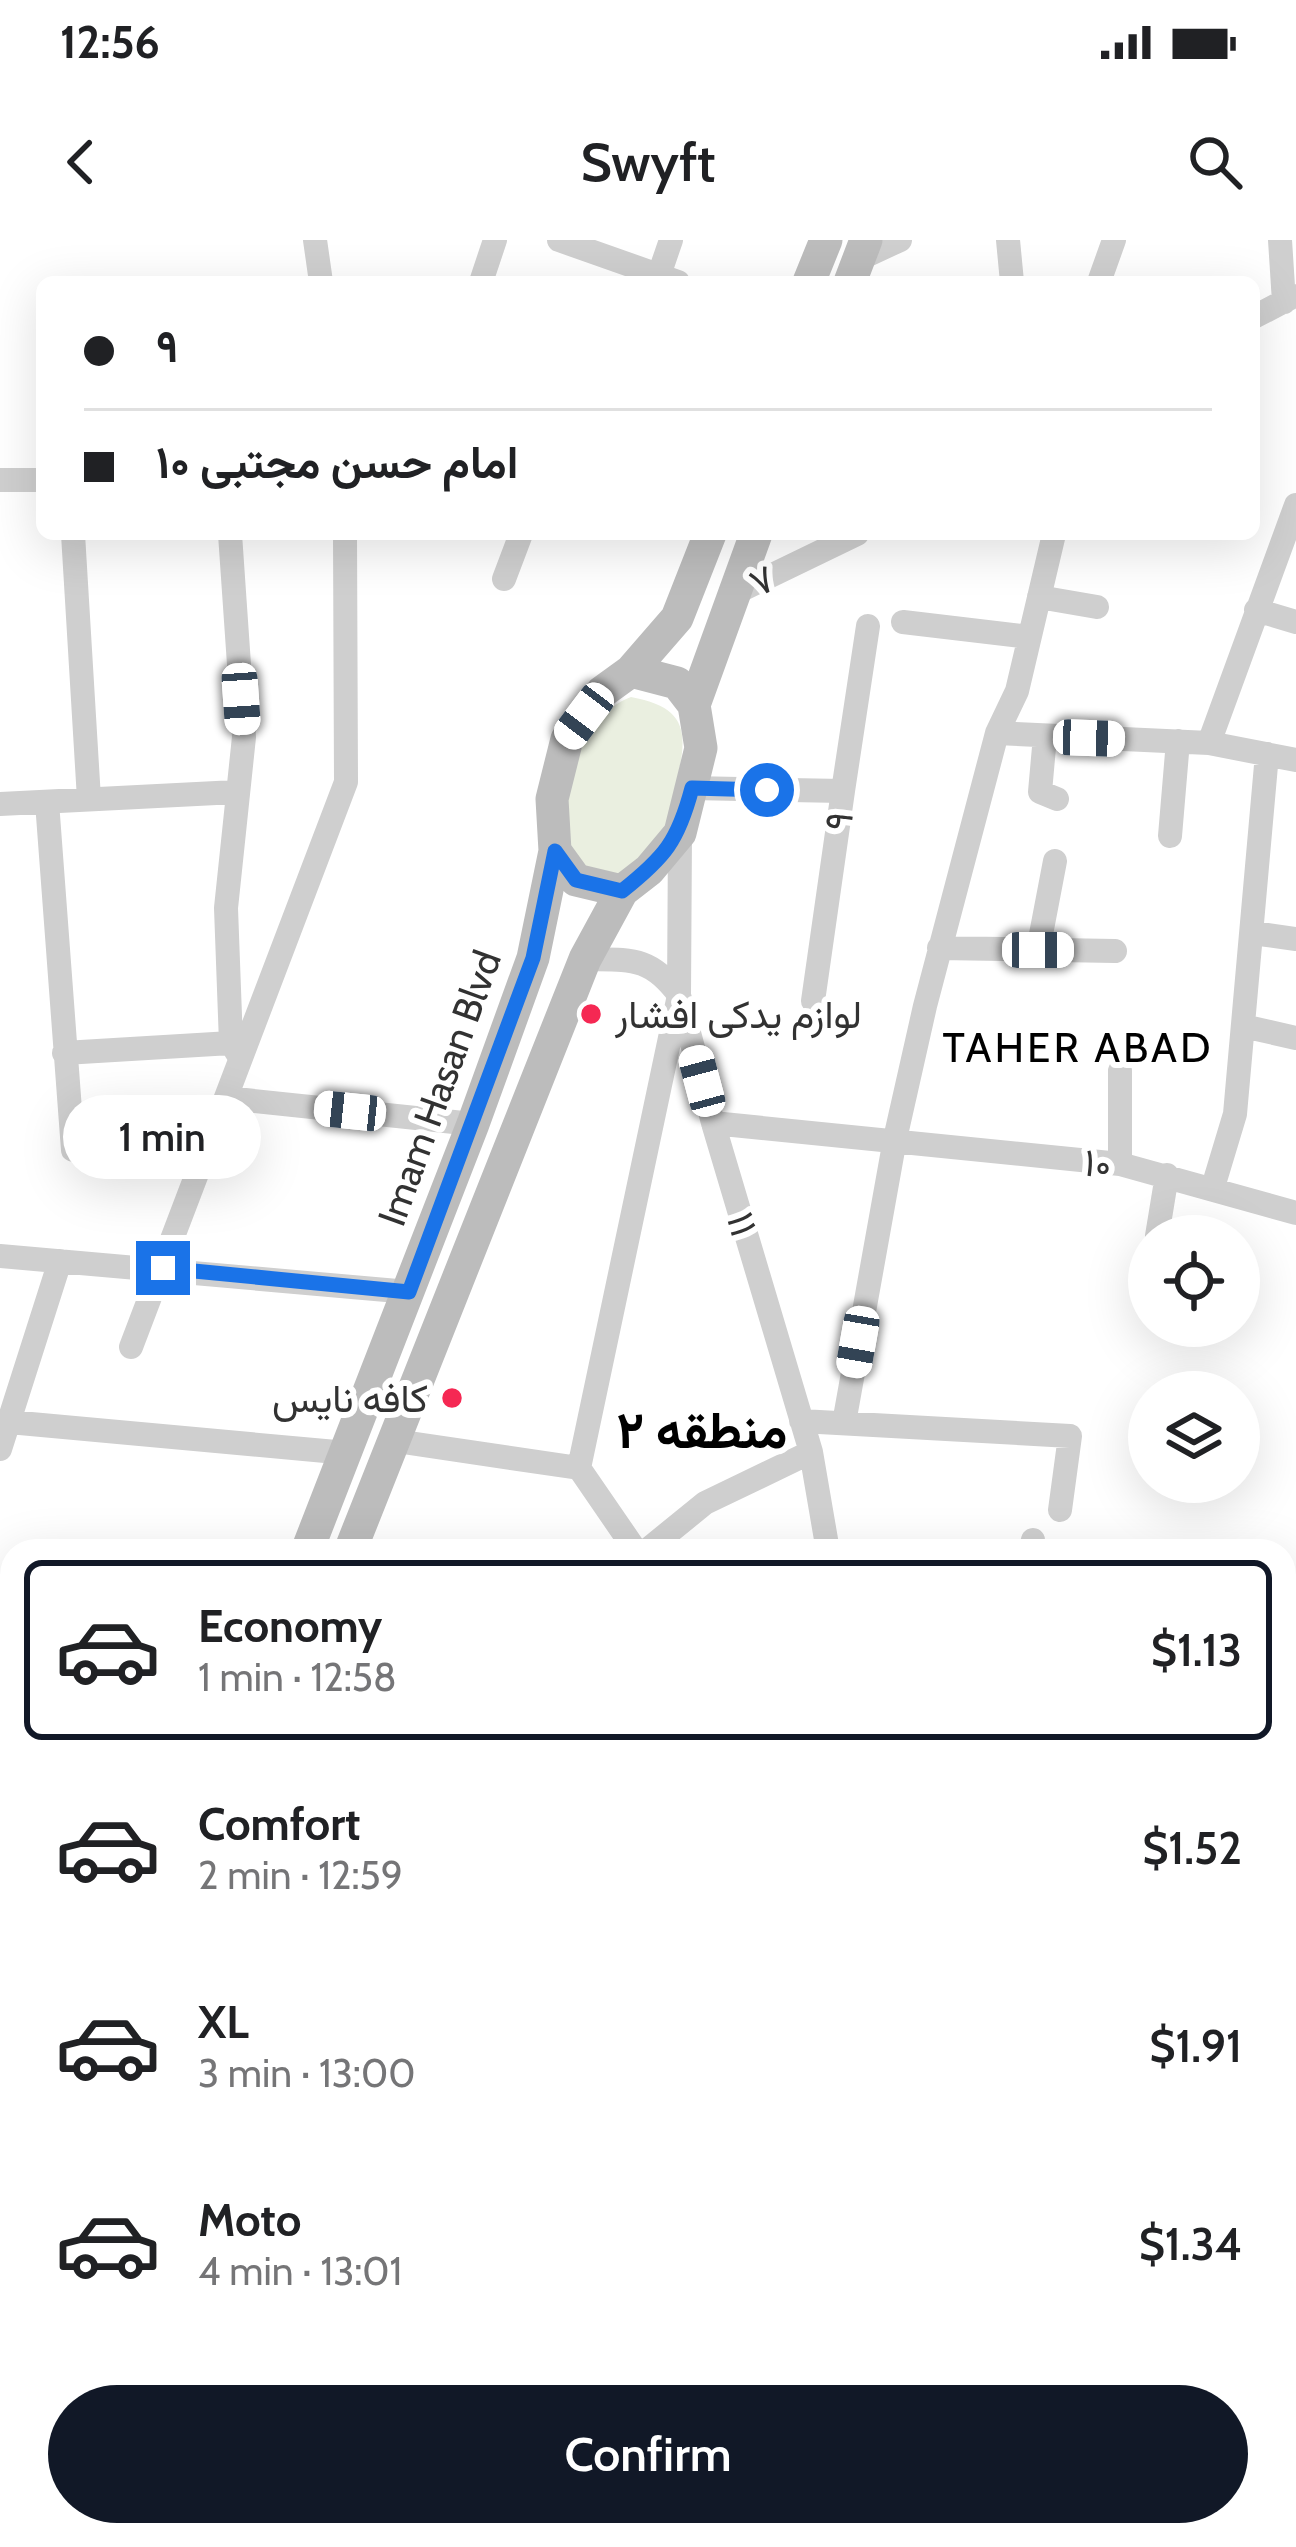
<!DOCTYPE html>
<meta charset="utf-8">
<style>
:root{--surface:#fff;--page:#f6f6f6;--text:#202124;--muted:#757577;--line:#e0e0e0;--accent:#111827}
body{margin:0;font-family:Cabin,Vazirmatn,sans-serif;background:var(--page);color:var(--text);height:100vh;display:flex;flex-direction:column;font-size:45px;white-space:nowrap}
*{box-sizing:border-box;margin:0}
p{font-size:39px;color:var(--muted)}
.icon{flex:none;width:66px;height:66px;fill:none;stroke:currentColor;stroke-width:2;stroke-linecap:round;stroke-linejoin:round}
.map{position:relative;flex:1;overflow:hidden}
.side{position:absolute;left:0px;top:1299px;width:1296px;height:1008px;display:flex;flex-direction:column;background:var(--surface);border-radius:36px 36px 0 0;box-shadow:0 12px 48px #0002}
.side>*{flex:none}
.banner{position:absolute;left:36px;top:36px;width:1224px;height:264px;border-radius:18px;box-shadow:0 12px 48px #0002;display:grid;align-content:center;height:264px;padding:0 48px;background:var(--surface)}
.fabs{position:absolute;left:1128px;top:975px;display:grid;gap:24px}
.fabs a{display:grid;place-items:center;width:132px;height:132px;border-radius:50%;background:var(--surface);box-shadow:0 12px 48px #0002;font-size:60px}
.end{position:absolute;width:54px;height:54px;margin:-27px;border:15px solid #1a73e8;background:#fff;box-shadow:0 0 0 6px #fff}
.from{border-radius:50%}
.bubble{position:absolute;height:84px;border-radius:42px;background:var(--surface);box-shadow:0 12px 48px #0002;font-size:39px;font-weight:600;line-height:84px;text-align:center}
.car{position:absolute;width:36px;height:72px;margin:-36px -18px;border-radius:15px;box-shadow:0 0 9px 3px #0007;background:linear-gradient(#fff 24%,#345 0 40%,#fff 0 76%,#345 0 86%,#fff 0)}
.banner b{display:flex;align-items:center;gap:42px;height:114px;font-size:45px}
.banner b+b{border-top:3px solid var(--line)}
.banner i{width:30px;height:30px;background:var(--text)}
ul{padding:21px 0 0;list-style:none}
li{display:flex;align-items:center;gap:36px;height:180px;margin:0 24px 18px;padding:0 24px;border:6px solid transparent;border-radius:18px}
li div{flex:1}
li b{display:block;font-size:45px}
li em{font-style:normal;font-weight:600}
li.current{border-color:var(--accent)}
li>.icon{width:108px;height:108px;stroke-width:1.5}
.action{display:flex;gap:24px;margin-top:auto;padding:24px 48px}
.action a{flex:1;height:138px;border-radius:72px;background:var(--accent);color:#fff;font-size:48px;font-weight:600;line-height:138px;text-align:center}
.status{display:flex;justify-content:space-between;align-items:center;height:84px;padding:0 60px;background:var(--surface);direction:ltr}
.status svg{height:33px;fill:currentColor}
header{display:flex;justify-content:space-between;align-items:center;height:156px;padding:0 48px;background:var(--surface);font-size:54px;font-weight:600}
.map>svg:first-child{display:block}
</style>
<div class="status"><b>12:56</b><svg viewBox="0 0 49 12"><path d="M0 12V9h3v3zM5 12V6h3v6zM10 12V3h3v9zM15 12V0h3v12zM26 1h20v11H26zM47 4h2v5h-2z"/></svg></div>
<header><svg class="icon" aria-label="back" viewBox="0 0 24 24"><path d="M15 5l-7 7 7 7"/></svg>Swyft<svg class="icon" aria-label="search" viewBox="0 0 24 24"><circle cx="10" cy="10" r="6"/><path d="M15 15l6 6"/></svg></header>
<div class="map">
<svg width="1296" height="2307" viewBox="0 0 1296 2307">
<rect width="100%" height="100%" fill="#fff"/>
<path fill="#eaefe0" d="M631,457C685,467 689,490 677,539C674,554 672,573 665,586C655,605 635,622 618,634L585,626C580,619 572,611 570,603C556,554 582,474 631,457Z"/>
<g fill="none" stroke-linecap="round" stroke-linejoin="round">
<path stroke="#cfcfcf" stroke-width="24" d="M315,0L321,42
M559,0L678,42
M1008,0L1012,42
M1280,0L1284,62
M859,19L900,0
M659,35L671,0
M481,42L495,0
M1099,42L1114,0
M1254,77L1294,56
M0,240H42
M73,294L89,559
M230,294L244,497L226,668L231,803L239,816
M504,339L521,294
M733,354L857,294
M1039,357L1097,367
M1256,370L1296,382
M903,382L1029,397
M997,493L1209,503L1296,520
M1045,496L1040,552L1057,559
M1209,503L1296,265
M691,548L843,551L813,761
M843,551L868,386
M47,562L73,910
M0,564L236,552
M680,593L679,755L713,883L811,1212L828,1311
M1170,596L1178,501
M1252,693L1296,699
M939,708L1115,711
M1038,710L1055,621
M585,719C630,720 650,716 679,755
M1243,786L1296,798
M64,813L231,803
M226,858L473,884
M713,883L1120,924L1296,973
M1120,924V831
M1213,947L1235,874L1267,514
M1157,996L1167,935
M0,1016L409,1052
M131,1107L346,542L345,294
M801,1181L1070,1196L1060,1270
M9,1182L347,1213
M844,1183L895,899L925,766L997,493L1017,451L1054,294
M396,1201L579,1228
M0,1209L60,1021
M579,1228L678,760
M579,1228L636,1311
M646,1311L705,1263L811,1212
M1030,1311L1033,1300
M1284,1475L1296,1477
M1284,1531L1296,1505
M1284,1607L1296,1611
M1284,2034L1296,1982
M1284,2101L1291,2131
M628,2295L629,2307
M1207,2295L1209,2307
M763,2307L768,2295"/>
<path stroke="#bcbcbc" stroke-width="33" d="M809,42L826,0
M850,42L866,0
M631,431L677,378L710,294
M694,465L677,443L631,431L602,452L567,499L552,559L555,611L576,640L622,651L649,630L680,593L701,508L694,465L756,294
M307,1311L473,884L533,718L555,611
M350,1311L585,719L622,651
M0,1923L12,1917
M0,2072L12,2039
M1284,2133L1296,2129
M1284,2178L1296,2175
M0,2199L12,2167
M1021,2295L1027,2307"/>
<path stroke="#aaa" stroke-width="36" d="M0,1970L12,1973
M0,2020L12,2022"/>
</g>
<g fill="none" stroke-linecap="round" stroke-linejoin="round">
<path stroke="#1a73e8" stroke-width="15" d="M163,1028L409,1052L533,718L555,611L576,640L622,651C665,617 678,601 692,548L767,550"/>
</g>
<g fill="#f52853" stroke="#fff" stroke-width="4.5">
<circle cx="591" cy="774" r="12"/>
<circle cx="452" cy="1158" r="12"/>
</g>
<g text-anchor="middle" dominant-baseline="central" stroke-width="12" stroke-linejoin="round" paint-order="stroke">
<g font-size="39" fill="#323232" stroke="#fff">
<text transform="translate(762 340) rotate(-26)">۷</text>
<text transform="translate(838 581) rotate(-82)">۹</text>
<text transform="translate(439 848) rotate(-70)">Imam Hasan Blvd</text>
<text transform="translate(1098 923) rotate(7)">۱۰</text>
<text transform="translate(743 984) rotate(74)">۱۱</text>
</g>
<g font-size="39" fill="#323232" stroke="#fff" text-anchor="start">
<text x="615" y="774">لوازم یدکی افشار</text>
<text x="428" y="1158" text-anchor="end">کافه نایس</text>
</g>
<g font-size="42" letter-spacing="3" fill="#000" stroke="#fff">
<text x="1078" y="807">TAHER ABAD</text>
</g>
<g font-size="51" font-weight="bold" fill="#000" stroke="#fff">
<text x="702" y="1190">منطقه ۲</text>
</g>
</g>
</svg>
<div class="fabs">
<a><svg class="icon" aria-label="locate" viewBox="0 0 24 24"><circle cx="12" cy="12" r="6"/><path d="M12 2v4M12 18v4M2 12h4M18 12h4"/></svg></a>
<a><svg class="icon" aria-label="layers" viewBox="0 0 24 24"><path d="M12 4l9 5-9 5-9-5zM3 14l9 5 9-5"/></svg></a>
</div>
<i class="end from" style="left:767px;top:550px"></i>
<i class="end" style="left:163px;top:1028px"></i>
<div class="bubble" style="left:63px;top:855px;width:198px">1 min</div>
<i class="car" style="left:241px;top:459px;rotate:176deg"></i>
<i class="car" style="left:584px;top:476px;rotate:217deg"></i>
<i class="car" style="left:1089px;top:498px;rotate:92deg"></i>
<i class="car" style="left:1038px;top:710px;rotate:90deg"></i>
<i class="car" style="left:702px;top:841px;rotate:345deg"></i>
<i class="car" style="left:350px;top:871px;rotate:276deg"></i>
<i class="car" style="left:858px;top:1102px;rotate:190deg"></i>
<div class="banner">
<b><i class="from"></i>۹</b>
<b><i></i>امام حسن مجتبی ۱۰</b>
</div>
<section class="side">
<ul>
<li class="current"><svg class="icon" aria-label="car" viewBox="0 0 24 24"><path d="M5 17H2v-5l4-1 3-4h7l3 4 3 1v5h-3M9 17h6M6 11h13"/><circle cx="7" cy="17" r="2"/><circle cx="17" cy="17" r="2"/></svg><div><b>Economy</b><p>1 min · 12:58</p></div><em>$1.13</em></li>
<li><svg class="icon" aria-label="car" viewBox="0 0 24 24"><path d="M5 17H2v-5l4-1 3-4h7l3 4 3 1v5h-3M9 17h6M6 11h13"/><circle cx="7" cy="17" r="2"/><circle cx="17" cy="17" r="2"/></svg><div><b>Comfort</b><p>2 min · 12:59</p></div><em>$1.52</em></li>
<li><svg class="icon" aria-label="car" viewBox="0 0 24 24"><path d="M5 17H2v-5l4-1 3-4h7l3 4 3 1v5h-3M9 17h6M6 11h13"/><circle cx="7" cy="17" r="2"/><circle cx="17" cy="17" r="2"/></svg><div><b>XL</b><p>3 min · 13:00</p></div><em>$1.91</em></li>
<li><svg class="icon" aria-label="car" viewBox="0 0 24 24"><path d="M5 17H2v-5l4-1 3-4h7l3 4 3 1v5h-3M9 17h6M6 11h13"/><circle cx="7" cy="17" r="2"/><circle cx="17" cy="17" r="2"/></svg><div><b>Moto</b><p>4 min · 13:01</p></div><em>$1.34</em></li>
</ul>
<div class="action"><a>Confirm</a></div>
</section>
</div>
